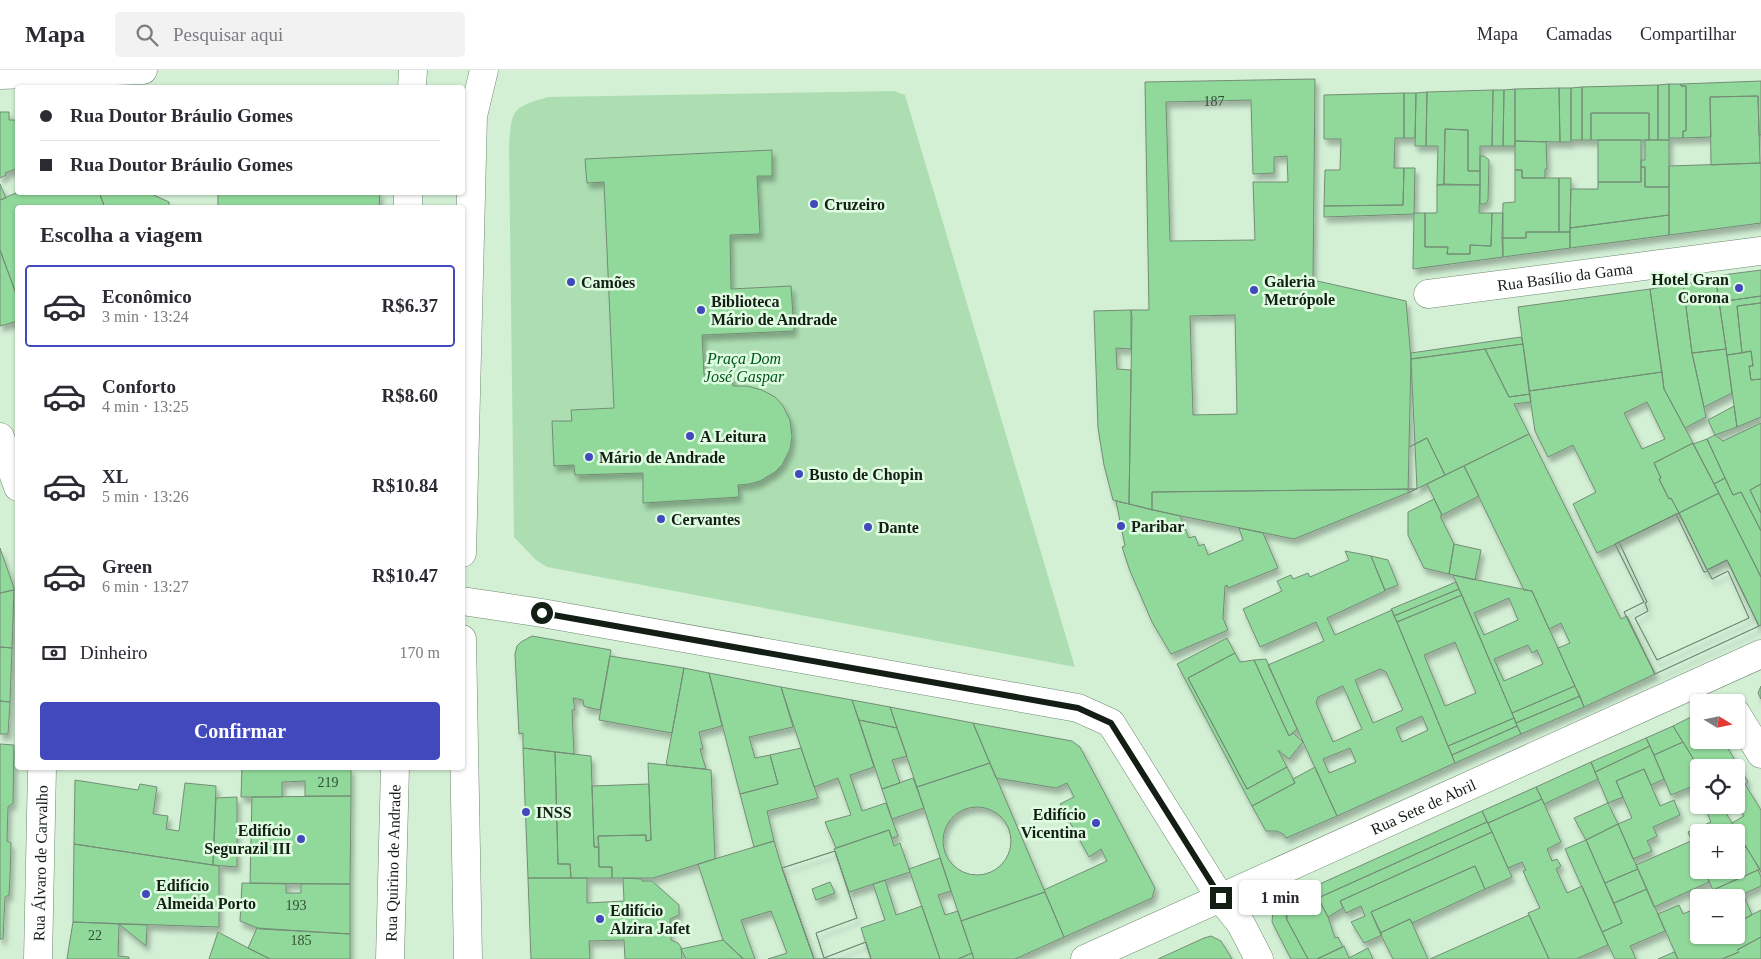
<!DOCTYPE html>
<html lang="pt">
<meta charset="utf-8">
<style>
:root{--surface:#fff;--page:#f2f2f3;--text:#2b2b33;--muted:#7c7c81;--line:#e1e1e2;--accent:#4149bd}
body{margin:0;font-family:Georgia,serif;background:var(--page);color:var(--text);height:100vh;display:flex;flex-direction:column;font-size:19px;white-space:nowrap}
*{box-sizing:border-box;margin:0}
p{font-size:16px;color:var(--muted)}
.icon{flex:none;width:28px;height:28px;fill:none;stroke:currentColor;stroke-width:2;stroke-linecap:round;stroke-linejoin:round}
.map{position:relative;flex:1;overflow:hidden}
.side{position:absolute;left:15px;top:135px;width:450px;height:565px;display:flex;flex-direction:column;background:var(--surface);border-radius:5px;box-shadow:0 1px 4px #0004}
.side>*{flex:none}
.top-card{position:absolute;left:15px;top:15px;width:450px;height:110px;border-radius:5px;box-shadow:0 1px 4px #0004;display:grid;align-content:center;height:110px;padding:0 25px;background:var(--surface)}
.needle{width:32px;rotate:100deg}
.fabs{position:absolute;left:1690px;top:624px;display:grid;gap:10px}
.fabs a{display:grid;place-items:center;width:55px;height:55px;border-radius:5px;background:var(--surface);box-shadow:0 1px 4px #0004;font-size:25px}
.end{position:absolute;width:22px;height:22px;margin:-11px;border:6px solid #131e15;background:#fff;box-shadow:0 0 0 2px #fff}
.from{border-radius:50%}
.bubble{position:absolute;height:35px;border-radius:5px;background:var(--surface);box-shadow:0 1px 4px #0004;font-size:16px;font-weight:700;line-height:35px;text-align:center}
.top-card b{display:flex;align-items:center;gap:18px;height:48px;font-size:19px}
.top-card b+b{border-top:1px solid var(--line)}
.top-card i{width:12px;height:12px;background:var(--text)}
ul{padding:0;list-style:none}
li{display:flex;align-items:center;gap:15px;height:82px;margin:0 10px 8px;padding:0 15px;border:2px solid transparent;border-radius:5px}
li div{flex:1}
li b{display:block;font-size:19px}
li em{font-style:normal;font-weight:700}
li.current{border-color:var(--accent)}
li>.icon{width:45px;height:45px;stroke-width:1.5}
h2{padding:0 25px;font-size:22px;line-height:60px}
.pay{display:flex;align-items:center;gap:12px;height:55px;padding:0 25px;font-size:19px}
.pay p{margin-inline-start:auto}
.button{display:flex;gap:10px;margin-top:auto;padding:10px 25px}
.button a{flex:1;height:58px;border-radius:5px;background:var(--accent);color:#fff;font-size:20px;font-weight:700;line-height:58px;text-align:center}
header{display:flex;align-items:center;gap:30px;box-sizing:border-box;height:70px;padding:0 25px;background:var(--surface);border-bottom:1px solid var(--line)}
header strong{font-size:24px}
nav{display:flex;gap:28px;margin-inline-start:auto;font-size:18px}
.search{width:350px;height:45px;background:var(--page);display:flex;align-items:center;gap:12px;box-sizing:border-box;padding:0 18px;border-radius:5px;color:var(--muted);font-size:19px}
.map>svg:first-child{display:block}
</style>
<header>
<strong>Mapa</strong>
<div class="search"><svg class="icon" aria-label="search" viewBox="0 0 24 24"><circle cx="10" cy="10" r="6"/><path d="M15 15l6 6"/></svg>Pesquisar aqui</div>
<nav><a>Mapa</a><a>Camadas</a><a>Compartilhar</a></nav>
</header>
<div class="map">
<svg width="1761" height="889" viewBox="0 0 1761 889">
<defs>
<filter id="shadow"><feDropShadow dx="3" dy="5.5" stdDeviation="2.5" flood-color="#0004"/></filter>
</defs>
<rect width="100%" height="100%" fill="#d3f0d5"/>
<path fill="#addeb2" d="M894,21L905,25L1075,597L547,497L536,490L514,467L509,78C512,40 510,38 548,27Z"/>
<path fill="#91d99b" stroke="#738d76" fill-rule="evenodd" filter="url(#shadow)" d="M1315,9L1313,210L1406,231L1411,289L1417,419L1152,422V440L1129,434L1132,247L1131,240H1149L1145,12ZM1235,245L1237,344L1193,345L1190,246Z
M1761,11V65H1759L1758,26L1710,27L1711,67L1683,68V61H1686V16H1681V14Z
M1669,14V70H1658V15Z
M1669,14H1681V16H1686V61H1683V68H1669Z
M1658,15V70H1649V43H1591V70H1582V17Z
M1582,17V70H1571V18Z
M1559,18H1571V72H1560Z
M1559,18L1560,72L1515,71V19Z
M1515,19V76H1503L1504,20Z
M1493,20L1492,76H1480V101H1468V60L1445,59L1444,114L1437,115L1438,76H1426L1427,22Z
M1493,20H1504L1503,76H1492Z
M1427,22L1426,76H1415L1416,23Z
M1404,23V68H1395L1394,98H1404L1403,135L1324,136L1325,100H1340L1341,69H1324V25Z
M1404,23H1416L1415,68H1404Z
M1758,26L1760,93L1711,95L1710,27Z
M1251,30L1253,104L1274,103V87L1287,86L1288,112H1253L1255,170L1170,171L1166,32Z
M0,42H9V50H18V98L5,103L6,105L0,108Z
M1591,43H1649V70H1591Z
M1445,59L1468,60V101H1480V115L1444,114Z
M1598,70H1641V112H1598Z
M1645,70H1669V117H1645V97H1641V90H1645Z
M1515,71L1546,72L1547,99H1545V108H1522V100H1515Z
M772,80V106H757L760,164L730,165L731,219L791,216L794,261L702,265L704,305L732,304L733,316H747L762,320L775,327L783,336L790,350L792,367L790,379L782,395L775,402L760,411L749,414L738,415L739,427L643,433V403L575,405L574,395L554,396L552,351H572L571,340L614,338L604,112L587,113L585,89Z
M1480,86H1484L1489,90L1488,130L1485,134H1480Z
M1760,93H1761V153L1669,165V96Z
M1641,97H1645V117H1669V145L1570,158L1571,119H1598V112H1641Z
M1404,98H1415L1414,144L1324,147V136L1403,135Z
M1515,100H1522V108H1559V162H1526V168H1502L1503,133L1515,132Z
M1559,108H1571L1570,162H1559Z
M0,114L6,128L0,130Z
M1437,115H1480L1479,143H1492L1491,176L1470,175V184H1447L1448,177H1425V143H1437Z
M18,122H99L105,138H18V229L0,180V130Z
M99,122H147L169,132V138H105Z
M218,122H380L379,138H218Z
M1414,143H1425V177H1448L1447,184H1470V175L1491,176L1492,143H1503V187L1413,199Z
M1669,145V165L1570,178V158Z
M1526,162H1570V178L1503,187L1502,168H1526Z
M0,180L18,229V251L0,256Z
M1761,200V226L1719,232L1715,206Z
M1716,210L1726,279L1692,283L1683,214Z
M1683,214L1692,283L1706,347L1685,358L1664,319L1650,219Z
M1650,219L1662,302L1529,321L1518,237Z
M1761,226V233L1737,236L1742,283L1727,285L1719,232Z
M1761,233V309L1751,310L1749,296H1753L1751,281L1742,283L1737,236Z
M1131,240V279L1116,278L1117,299L1131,300L1129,434L1113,430L1104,395L1098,358L1094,241Z
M1521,267L1523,274L1411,289V283Z
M1523,274L1530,324L1509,327L1485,279Z
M1485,279L1509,327L1530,324L1531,332L1514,334L1529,364L1445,405L1427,368L1409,377L1411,289Z
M1726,279L1732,323L1704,337L1692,283Z
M1751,281L1753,296H1749L1751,310L1761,309V347L1737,357L1727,285Z
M1662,302L1664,319L1693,373L1654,393L1661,408L1659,409L1669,429L1671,428L1679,443L1597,483L1573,434L1596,422L1573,375L1548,387L1535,361L1529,321ZM1647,332L1665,369L1642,379L1624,343Z
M1734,336L1737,357L1715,365L1708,350Z
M1761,353V414L1750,420L1761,443V461L1741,422L1733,425L1707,369L1715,365L1723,371Z
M1529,364L1621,549L1627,546L1655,604L1584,637L1558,578L1570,573L1561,553L1549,559L1532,521L1524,520L1464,396Z
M1427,368L1445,405L1408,423L1409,377Z
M1707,369L1725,408L1714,414L1693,374Z
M1693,373L1719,423L1679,443L1671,428L1669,429L1659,409L1661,408L1654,393Z
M1464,396L1479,426L1442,445L1427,414Z
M1725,408L1733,425L1741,422L1761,461V507L1714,414Z
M1761,414V443L1750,420Z
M1417,419L1294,469L1152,440V422Z
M1719,423L1761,507V555L1759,556L1727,490L1707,500L1679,443Z
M1434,429L1442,445L1440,446L1454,474L1449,504L1424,498L1408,465V442Z
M1116,431L1180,446L1189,468L1195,466L1199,476L1204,474L1208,485L1243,470L1239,458L1263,463L1278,498L1228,518L1227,515L1225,516L1223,548L1228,560L1171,584L1152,552L1130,501L1122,477L1125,476Z
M1679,443L1707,500L1727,490L1759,556L1655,604L1624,542L1644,532L1615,474L1619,472L1647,532L1645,533L1648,541L1635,548L1657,590L1749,548L1728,501L1712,509L1708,501L1704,502L1676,444Z
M1679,443L1707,500L1727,490L1759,556L1655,604L1624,542L1644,532L1615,474Z
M1676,444L1704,502L1708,501L1712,509L1728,501L1749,548L1657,590L1635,548L1648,541L1645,533L1647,532L1619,472Z
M1454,474L1481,480L1475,510L1449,504Z
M0,478L14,518V520L0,523Z
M1345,481L1371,486L1385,521L1327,548L1335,565L1392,540L1455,693L1337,746L1268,595L1324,571L1316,552L1260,577L1243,539L1282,521L1277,511L1291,505L1293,509L1308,503L1310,507L1349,490ZM1380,599L1386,602L1403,640L1373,653L1355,610ZM1343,616L1362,659L1333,672L1316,633L1318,627ZM1422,646L1428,660L1402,672L1396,658ZM1350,678L1356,692L1329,703L1323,689Z
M1371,486L1388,490L1398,515L1385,520Z
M1453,505L1532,521L1575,616L1512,643ZM1509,528L1518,550L1484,565L1474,543ZM1528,575L1532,583L1537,580L1543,594L1504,611L1494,589Z
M1456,512L1459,519L1394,546L1391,539Z
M1459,519L1462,525L1397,552L1394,546Z
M14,520L12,578L0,577V523Z
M1462,525L1514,648L1448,676L1397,552ZM1455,572L1476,623L1445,636L1424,585Z
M532,566L611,580L600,640L587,637L584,636L583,630L573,628L575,640H572L574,684L523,678V663L519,664L515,584L517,576L521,572Z
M1227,568L1235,583L1188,608L1247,719L1287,697L1295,713L1252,736L1177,594Z
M0,577L12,578L10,632L0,631Z
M1235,583L1240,592L1254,590L1289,666L1293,663L1303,672L1289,689L1278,680L1287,697L1247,719L1188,608Z
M610,586L684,598L672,663L599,650Z
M1266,589L1297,659L1289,666L1254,590Z
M684,598L709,603L722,656L699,662L703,679H700L706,699L666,695Z
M709,603L781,617L793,657L749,667L755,688L770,685L778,714L740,724Z
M1575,616L1580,626L1516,653L1512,643Z
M1761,616V629L1758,623Z
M781,617L852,630L874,697L850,705L862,741L886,733L898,766L892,768L889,760L836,778L825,752L851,745L838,708L814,717Z
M1580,626L1584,637L1521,664L1516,653Z
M852,630L890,637L897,658L859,650Z
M0,631L10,632L8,664H0Z
M890,637L973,653L990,693L917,717Z
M1697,644H1699V670H1723L1748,712L1745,714L1761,740V802L1732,753L1744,746L1736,733V698H1699L1673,656Z
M1514,648L1517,656L1452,685L1448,676Z
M859,650L897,658L907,686L892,690L900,713L882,719Z
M973,653L1072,671L1080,677L1155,818L1152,828L1064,867L1044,820L1107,791L1101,779L1089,787L1060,734L1074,727L1067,713L1056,718L996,708Z
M1517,656L1521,664L1455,693L1452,685Z
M1673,656L1683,672L1654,685L1646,668Z
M1646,668L1650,676L1595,702L1591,692Z
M1683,672L1699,698V727L1693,716L1671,725L1654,685Z
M0,674L14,675L13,733L8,737L7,771L11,773L10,807L9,825L5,827L3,869H0Z
M1650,676L1664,709L1651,715L1644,699L1616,711L1623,727L1608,733L1595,702Z
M523,678L555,682L558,794H570L571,808H528Z
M801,678L818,728L767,741L774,771L754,777L740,724L778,714L770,685Z
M555,682L591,686L594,777H599V797H612V808H571L570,794H558Z
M1591,692L1598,709L1544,734L1536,717Z
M648,693L711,700L715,789L653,808H612V797H599L598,766L646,765V771L651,770Z
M990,693L1045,822L961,851L917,717Z
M1315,697L1337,746L1286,768L1283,764L1277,761H1266L1252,736L1295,713L1293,709Z
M242,698H351V726H305V711L282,712V727H241Z
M1644,699L1660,736L1674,730L1680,745L1653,757L1657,766L1647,771L1652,781L1633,789L1618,754L1632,748L1616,711Z
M913,708L924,738L892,749L882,719Z
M75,710L138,720L140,714L157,717L153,744L168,746L166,759L179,761L185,713L216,716L213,795L74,774Z
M649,714L651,770L646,771V765L598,766L599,777H594L592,716Z
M1536,717L1542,729L1488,753L1482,741Z
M351,726L350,814L250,813L252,727Z
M237,727V797L213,795L216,728Z
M1542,729L1561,772L1547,779L1552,791L1557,789L1561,796L1556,799L1567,823L1582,816L1608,875L1576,889H1549L1528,843L1540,838L1523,801L1526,800L1522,792L1508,798L1488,753Z
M1608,733L1618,754L1586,770L1574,748Z
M1703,735H1720L1707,742Z
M1721,735L1732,753L1746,777L1736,782V762H1705L1702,756L1711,752L1707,742Z
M943 771a34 34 0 1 1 68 0a34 34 0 1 1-68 0Z
M1482,741L1487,752L1318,828L1313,817Z
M1487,752L1492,762L1340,831L1343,838L1328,847L1318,828Z
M1618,754L1638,799L1605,813L1586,770Z
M1702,756L1705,762H1699V789L1688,762Z
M889,760L894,776L900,773L910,802L849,822L834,779Z
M1492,762L1512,807L1485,819L1475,796L1371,842L1382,865L1364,873L1351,852L1365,846L1361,836L1346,843L1340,831Z
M1586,770L1622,853L1602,862L1565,779Z
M774,771L782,798L814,889H768L787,883L771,841L741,850L755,889H744L723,870L698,794Z
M1691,771L1699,789V800H1704L1709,812L1654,837L1636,795Z
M74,774L219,796V857L73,852Z
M1746,777L1760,799L1713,820L1704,800H1736V782Z
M835,781L857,848L816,863L824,888L866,872L871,889H814L782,798ZM830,812L835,823L816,830L812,819Z
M835,781L857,848L816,863L824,888L866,872L871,889H814L782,798Z
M940,788L951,821L938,825L945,845L958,841L972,883L958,889H940L909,799Z
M1475,796L1485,819L1412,853L1410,849L1380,863L1371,842Z
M1638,799L1647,819L1614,833L1605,813Z
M1758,800L1761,807V816L1743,824L1752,845L1736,853V828H1716L1713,820Z
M528,808H587V833L624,831L623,808L642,809V811H652L679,835V845L670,849L671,870L678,873L681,877L682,889H625L624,870L589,871L590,889H531Z
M885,810L896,845L922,836L940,889H871L861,858L885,850L873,814Z
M242,813L286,814V823H301V814H350V864L260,859L240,851Z
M1311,814L1328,847L1335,868L1338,867L1343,877L1317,889H1308L1286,848L1287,843L1291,839L1285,827Z
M1647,819L1665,861L1630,876L1636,889H1615L1602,862L1622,853L1614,833Z
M1045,822L1064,867L1015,889H974L961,851Z
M1285,827L1291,839L1287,843V850L1308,889H1291L1272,852L1273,840L1277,832Z
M1679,835L1683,844L1699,837V865H1736V853L1761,840V867L1737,880L1739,882L1722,889H1678L1658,844Z
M1529,845L1549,889H1430Z
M1410,849L1412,853L1428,889H1393L1380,863Z
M73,852L119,854L118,886L129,887V889H67Z
M119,854L147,855L146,876Z
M257,858L350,864V889H270L248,878Z
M218,862L248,878L270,889H209Z
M1211,866L1221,871L1232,889H1158L1204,868Z
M1761,867V889H1722L1739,882L1737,880Z
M723,870L742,888L741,889H686L681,879Z
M1344,876L1349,888L1368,878L1373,889H1317Z
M1674,882L1678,889H1658Z
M972,883L974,889H958Z"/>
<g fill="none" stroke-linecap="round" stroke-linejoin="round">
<defs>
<g id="street">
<path id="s1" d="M1428,224L1761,181"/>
<path d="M462,531L542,543L1078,638L1111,653L1221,829L1241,854L1259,889"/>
<path d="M1736,643L1761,684"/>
<path id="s2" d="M1085,889L1761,584"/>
</g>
<g id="secondary">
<path d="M0,5L143,0"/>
<path d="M412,18L413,0"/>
<path d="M408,138V122"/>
<path d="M0,367L18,417"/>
<path d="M462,483L473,46L484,0"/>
<path d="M462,569L468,889"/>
<path id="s3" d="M38,889L42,698"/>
<path id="s4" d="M390,889L395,698"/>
</g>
</defs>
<use href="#street" stroke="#6f8972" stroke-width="29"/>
<use href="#secondary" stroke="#6f8972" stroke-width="29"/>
<use href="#street" stroke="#fff" stroke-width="28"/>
<use href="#secondary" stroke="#fff" stroke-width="28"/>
</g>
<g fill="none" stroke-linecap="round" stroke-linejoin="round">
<path stroke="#131e15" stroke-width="6" d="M542,543L1078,638L1111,653L1221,828"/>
</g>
<g fill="#4149bd" stroke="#e0fde2" stroke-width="2">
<circle cx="814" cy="134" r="5"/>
<circle cx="571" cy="212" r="5"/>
<circle cx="1739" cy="218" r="5"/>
<circle cx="1254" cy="220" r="5"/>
<circle cx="701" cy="240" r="5"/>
<circle cx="690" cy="366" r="5"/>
<circle cx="589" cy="387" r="5"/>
<circle cx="799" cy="404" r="5"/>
<circle cx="661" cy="449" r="5"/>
<circle cx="1121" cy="456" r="5"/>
<circle cx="868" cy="457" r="5"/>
<circle cx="526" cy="742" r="5"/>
<circle cx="1096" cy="753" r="5"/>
<circle cx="301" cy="769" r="5"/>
<circle cx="146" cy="824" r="5"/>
<circle cx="600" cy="849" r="5"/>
</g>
<g text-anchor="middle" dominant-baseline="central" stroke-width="5" stroke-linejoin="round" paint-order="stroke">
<g font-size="14" fill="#324d36">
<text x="1214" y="31">187</text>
<text x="328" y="712">219</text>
<text x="296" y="835">193</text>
<text x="95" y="865">22</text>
<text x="301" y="870">185</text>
</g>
<g font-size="16" font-weight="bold" fill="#131e15" stroke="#e0fde2" text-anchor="start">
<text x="824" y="134">Cruzeiro</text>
<text x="1729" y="209" text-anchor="end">Hotel Gran<tspan x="1729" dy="18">Corona</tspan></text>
<text x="1264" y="211">Galeria<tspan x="1264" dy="18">Metrópole</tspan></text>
<text x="581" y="212">Camões</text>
<text x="711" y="231">Biblioteca<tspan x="711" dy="18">Mário de Andrade</tspan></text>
<text x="700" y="366">A Leitura</text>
<text x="599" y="387">Mário de Andrade</text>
<text x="809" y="404">Busto de Chopin</text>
<text x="671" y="449">Cervantes</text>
<text x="1131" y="456">Paribar</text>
<text x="878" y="457">Dante</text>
<text x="536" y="742">INSS</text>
<text x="1086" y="744" text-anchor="end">Edifício<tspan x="1086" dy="18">Vicentina</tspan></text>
<text x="291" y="760" text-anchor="end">Edifício<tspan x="291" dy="18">Segurazil III</tspan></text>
<text x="156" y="815">Edifício<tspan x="156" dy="18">Almeida Porto</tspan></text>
<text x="610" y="840">Edifício<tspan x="610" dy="18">Alzira Jafet</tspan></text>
</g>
<g font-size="16" fill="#131e15" stroke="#e0fde2">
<text stroke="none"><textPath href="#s1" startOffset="138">Rua Basílio da Gama</textPath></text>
<text stroke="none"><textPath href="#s2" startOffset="371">Rua Sete de Abril</textPath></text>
<text stroke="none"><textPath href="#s3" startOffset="96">Rua Álvaro de Carvalho</textPath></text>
<text stroke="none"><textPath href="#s4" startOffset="96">Rua Quirino de Andrade</textPath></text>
</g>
<g font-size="16" font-style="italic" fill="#00551d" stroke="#e0fde2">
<text x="744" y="288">Praça Dom<tspan x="744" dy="18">José Gaspar</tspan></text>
</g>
</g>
</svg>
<div class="fabs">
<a><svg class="needle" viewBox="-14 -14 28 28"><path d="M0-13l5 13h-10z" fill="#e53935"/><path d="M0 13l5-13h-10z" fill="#7c7c81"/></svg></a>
<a><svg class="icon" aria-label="locate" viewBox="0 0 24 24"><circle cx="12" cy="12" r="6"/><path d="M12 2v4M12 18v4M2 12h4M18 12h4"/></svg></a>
<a>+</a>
<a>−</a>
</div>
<i class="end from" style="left:542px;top:543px"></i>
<i class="end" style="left:1221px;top:828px"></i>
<div class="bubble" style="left:1239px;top:810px;width:82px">1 min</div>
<div class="top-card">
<b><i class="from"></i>Rua Doutor Bráulio Gomes</b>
<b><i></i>Rua Doutor Bráulio Gomes</b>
</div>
<section class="side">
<h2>Escolha a viagem</h2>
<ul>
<li class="current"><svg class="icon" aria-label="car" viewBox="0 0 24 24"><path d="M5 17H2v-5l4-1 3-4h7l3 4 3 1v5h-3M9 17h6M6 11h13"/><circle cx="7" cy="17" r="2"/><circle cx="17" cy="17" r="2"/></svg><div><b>Econômico</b><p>3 min · 13:24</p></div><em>R$6.37</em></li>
<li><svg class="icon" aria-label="car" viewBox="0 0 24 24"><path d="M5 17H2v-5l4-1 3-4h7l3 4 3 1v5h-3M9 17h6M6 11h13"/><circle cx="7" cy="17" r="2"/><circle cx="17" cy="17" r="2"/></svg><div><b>Conforto</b><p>4 min · 13:25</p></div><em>R$8.60</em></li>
<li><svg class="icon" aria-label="car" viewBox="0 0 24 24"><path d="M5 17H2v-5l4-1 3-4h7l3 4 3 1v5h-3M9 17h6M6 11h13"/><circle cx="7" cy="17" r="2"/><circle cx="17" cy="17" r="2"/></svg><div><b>XL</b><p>5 min · 13:26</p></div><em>R$10.84</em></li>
<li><svg class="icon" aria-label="car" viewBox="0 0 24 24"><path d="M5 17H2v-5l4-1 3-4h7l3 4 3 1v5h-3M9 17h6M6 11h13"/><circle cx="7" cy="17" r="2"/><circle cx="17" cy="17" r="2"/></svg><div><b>Green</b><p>6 min · 13:27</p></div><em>R$10.47</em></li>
</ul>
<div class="pay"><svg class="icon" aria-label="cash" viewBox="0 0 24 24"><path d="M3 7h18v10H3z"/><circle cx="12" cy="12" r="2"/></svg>Dinheiro<p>170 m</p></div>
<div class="button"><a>Confirmar</a></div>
</section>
</div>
